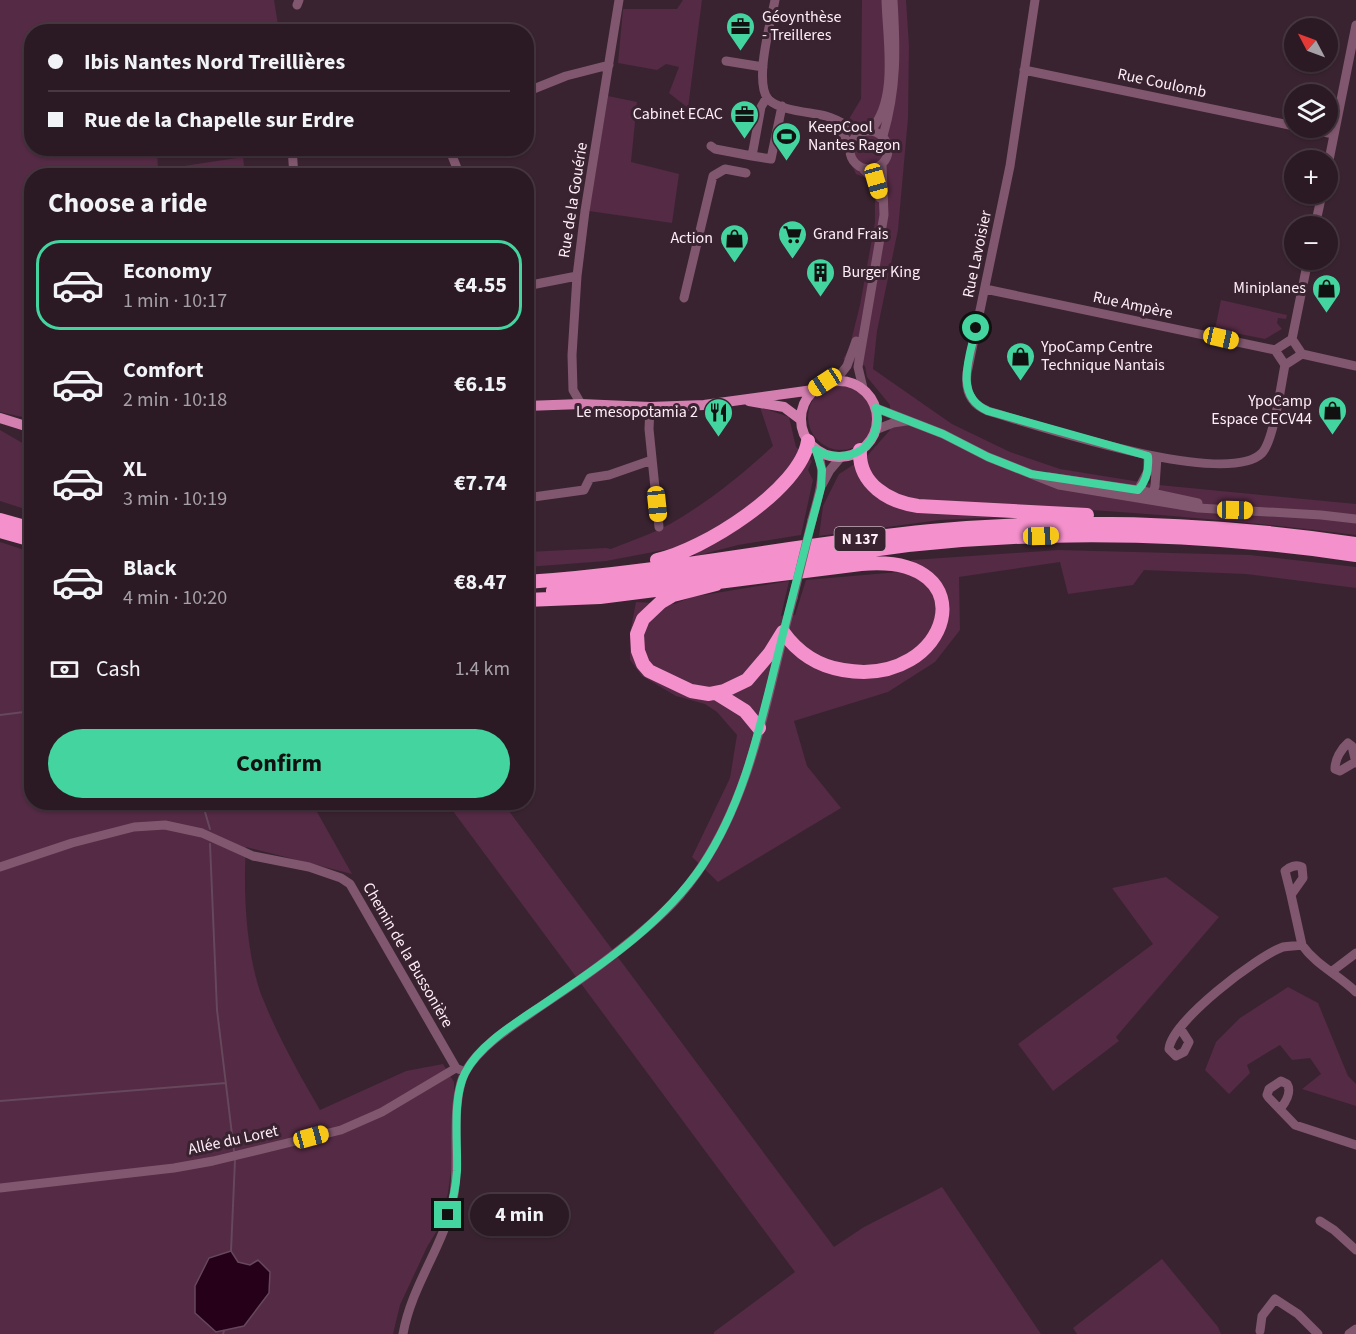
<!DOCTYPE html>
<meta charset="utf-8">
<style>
:root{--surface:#2b1a24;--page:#33232c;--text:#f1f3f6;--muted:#a6a1a6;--line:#473841;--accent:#44d49f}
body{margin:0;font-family:"Source Sans 3",sans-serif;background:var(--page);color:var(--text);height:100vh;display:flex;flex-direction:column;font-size:22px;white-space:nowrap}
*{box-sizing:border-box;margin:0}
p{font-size:20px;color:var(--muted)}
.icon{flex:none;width:33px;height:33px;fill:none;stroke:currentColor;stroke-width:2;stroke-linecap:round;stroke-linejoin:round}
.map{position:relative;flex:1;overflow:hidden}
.drawer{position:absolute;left:24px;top:168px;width:510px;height:642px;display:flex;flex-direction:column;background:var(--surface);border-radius:24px;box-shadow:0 2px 4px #0004,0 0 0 2px var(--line)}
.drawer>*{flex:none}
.guide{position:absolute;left:24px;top:24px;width:510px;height:132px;border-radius:24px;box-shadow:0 2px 4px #0004,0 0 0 2px var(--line);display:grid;align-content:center;height:132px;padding:0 24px;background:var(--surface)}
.needle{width:39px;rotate:311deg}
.tools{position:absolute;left:1284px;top:18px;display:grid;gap:12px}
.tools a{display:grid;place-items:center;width:54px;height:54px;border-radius:50%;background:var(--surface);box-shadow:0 2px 4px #0004,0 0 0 2px var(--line);font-size:30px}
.end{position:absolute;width:27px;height:27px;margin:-14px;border:8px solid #44d49f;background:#111;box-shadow:0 0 0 3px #111}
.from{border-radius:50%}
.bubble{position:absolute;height:42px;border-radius:21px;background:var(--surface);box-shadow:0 2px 4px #0004,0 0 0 2px var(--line);font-size:20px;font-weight:700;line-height:42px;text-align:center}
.car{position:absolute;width:18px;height:36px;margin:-18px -9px;border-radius:8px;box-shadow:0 0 4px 2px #0007;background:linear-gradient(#f5c518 24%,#345 0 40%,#f5c518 0 76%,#345 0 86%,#f5c518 0)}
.guide b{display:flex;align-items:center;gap:21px;height:57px;font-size:22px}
.guide b+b{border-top:2px solid var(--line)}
.guide i{width:15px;height:15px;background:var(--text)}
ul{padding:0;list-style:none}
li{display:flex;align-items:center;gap:18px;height:90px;margin:0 12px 9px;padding:0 12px;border:3px solid transparent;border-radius:24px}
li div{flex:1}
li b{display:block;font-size:22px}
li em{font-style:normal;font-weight:700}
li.active{border-color:var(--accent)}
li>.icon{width:54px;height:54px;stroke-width:1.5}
h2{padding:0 24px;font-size:27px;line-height:72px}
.pay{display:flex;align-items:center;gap:15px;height:66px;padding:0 24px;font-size:22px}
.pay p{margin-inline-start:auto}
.action{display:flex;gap:12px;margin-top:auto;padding:12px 24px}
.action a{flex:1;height:69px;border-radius:36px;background:var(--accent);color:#111;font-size:24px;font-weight:700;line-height:69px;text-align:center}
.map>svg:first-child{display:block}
</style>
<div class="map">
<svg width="1356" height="1334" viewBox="0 0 1356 1334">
<rect width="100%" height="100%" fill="#392330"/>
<path fill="#542a44" d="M0,0H274L279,31L32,32V148L157,149L158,170L243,157L245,175L32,176L31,419L0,412Z
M683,0H702L688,108L669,93L679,67L666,64L657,70L618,63L623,9H677Z
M862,0H906L909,46L908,118L898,230L877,331L873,369L952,424L1010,452L1060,469L1159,485L1356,504V535C1242,520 1127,512 1012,505L1002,517L940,520L819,536L823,506L839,474L867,456L890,430V405L867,377L865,366L843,359L849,349L860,305L875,222V194L868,179L856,174L846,153L847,143L837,128L849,119L861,99Z
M608,96L637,102L631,162L679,174L672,223L589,211Z
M1221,300L1287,315L1286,319L1278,318L1277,323L1282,329L1265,339L1215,329Z
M808 417a33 33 0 1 1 66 0a33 33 0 1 1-66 0Z
M760,407L789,417L796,447L812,461L808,470L813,480L801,535L738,545L696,556L680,547L606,561L527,567V552L606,548L611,549C630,541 652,534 670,524C708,502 741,476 773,446Z
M0,430L31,448V511L0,501Z
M0,542L31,552L32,802L312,803L352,874L246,847C243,891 246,952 261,994C277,1035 298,1072 320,1110L406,1071L443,1064L454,1082V1148L448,1193L438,1229L427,1247L400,1305L393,1334H0Z
M1058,550L1250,555L1356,567V588L1246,574L1144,570L1133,585L1068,594L1060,562L959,577L960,630L935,662L888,692L794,721L807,766L841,808L718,882L692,857L730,778L737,735L717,712L705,704L676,696L642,676L630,660V633L636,602L674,604L692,597L789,581L781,616L795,615L806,580L898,572L912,560Z
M447,803H503L834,1247L864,1227L942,1187L1041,1334H714V1332L795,1272Z
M1166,877L1219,917L1116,1037L1119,1041L1053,1091L1018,1044L1153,944L1112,888Z
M1288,987L1318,1003L1348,1076L1356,1084V1106L1302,1089L1321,1074L1310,1058L1292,1060L1280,1045L1247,1065L1250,1073L1229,1094L1205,1070L1216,1042L1240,1018Z
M1162,1259L1218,1327L1221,1334H1077L1073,1328Z"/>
<path fill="#250018" stroke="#66475b" stroke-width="1.5" d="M231,1251L238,1262L250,1265L258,1260L270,1272L269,1293L244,1326L216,1332L195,1313V1286L209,1258Z"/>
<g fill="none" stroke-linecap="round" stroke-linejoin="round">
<path stroke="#66475b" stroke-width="2" d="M0,715L32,711
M202,802L210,829
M210,844L217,1010L234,1151
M0,1101L226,1083
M231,1251L235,1160
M223,1334L224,1331"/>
<path stroke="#80576e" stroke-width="9" d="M775,0C771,21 753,84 769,100C781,111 811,112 826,116C838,119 849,127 860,133
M1035,0L1010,166L967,373C965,391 970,404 988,411C1036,425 1226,489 1262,453C1274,440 1281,384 1285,365
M297,5L299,0
M406,32H413
M726,61L763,67
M1024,70L1294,126
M526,92L566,76L609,65
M767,97L761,107L752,156L771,159L782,106
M836,121L850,148
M1301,128L1334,134
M850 150a19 19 0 1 1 38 0a19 19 0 1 1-38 0Z
M870,131C899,100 887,40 886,0
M883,136C897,88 896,49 893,0
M711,146L715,149L752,156
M292,148L294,176
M452,148L451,153L460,176
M1328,165L1356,25
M864,170L876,181L880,198
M1315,226L1322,194
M526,286L577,276
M985,289L1275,350
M684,298L713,176L725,169L746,173
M1292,339L1308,260
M1292,339L1302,354L1285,365L1275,350Z
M1302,354L1356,366
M836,380L847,366L856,341
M863,388L858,367L884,215L882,165
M581,404L573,390L572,355L577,276L585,211L619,0
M650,407L649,429L659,527
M876,408L943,434L988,457L1059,485L1198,508L1321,515L1356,519
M875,430L893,423L906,421
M1049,477L1138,490L1198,503
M822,485L830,470L841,457
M1138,490L1148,471V456
M1153,493L1155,486L1157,457
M526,498L584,490L590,478L609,475L652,460
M812,520C818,497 828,472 816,450
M1355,762L1340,771L1335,769C1335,759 1341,749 1348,743L1352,746L1356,763
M0,867L72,843L134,827L165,825L202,833L253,856L309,867L341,878L350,884L456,1068L465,1072
M1291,895L1285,871C1289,867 1296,864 1302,867L1303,878L1291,895L1302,945
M1331,972L1356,953
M1180,1028L1189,1042L1184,1052L1176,1056L1169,1049C1171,1022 1257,956 1283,947C1289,946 1296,946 1302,945C1316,965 1339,975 1356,992
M1280,1109C1285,1103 1292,1092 1287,1084L1281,1081L1269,1089L1267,1095L1269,1098L1295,1125L1356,1145
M0,1188L174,1168L213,1161L341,1130L382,1112L456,1068
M1320,1221L1334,1230L1356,1250
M1260,1331L1262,1316L1275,1299L1298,1314L1318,1334
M403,1334C412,1283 446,1244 454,1194C460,1160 449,1097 467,1069C482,1045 508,1029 531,1013C557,995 584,978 609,958C634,939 659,919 680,895C751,813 765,699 793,598
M1349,1334L1356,1329"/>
<path stroke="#d380b1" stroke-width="10" d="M801 419a38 38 0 1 1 76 0a38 38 0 1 1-76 0Z
M749,401L784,407L800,419
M526,406L581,404L650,407L704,405L813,390
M0,418L32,428"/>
<path stroke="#f490cb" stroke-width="14" d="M860,450C858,484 889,502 918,506L1087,515
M0,520L32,529
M0,531L32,540
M657,560C702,551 801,489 808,441
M526,582C662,573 796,544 931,531C1073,518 1215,523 1356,544
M553,591L623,584L908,545C1058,529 1207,533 1356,555
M526,600L600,597L861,564C990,552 952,689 843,670C818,666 798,653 783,632L770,653L747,680L724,691L709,694L691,691L649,671L643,664L638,651L637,634L643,619L661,602L673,595L716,584
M716,693L745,711L759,728"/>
<path stroke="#80576e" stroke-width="9" d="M793,598L812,520"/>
</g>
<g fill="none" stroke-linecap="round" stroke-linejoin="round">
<path stroke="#44d49f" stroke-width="8" d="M448,1215C453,1201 456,1186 457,1171C458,1142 452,1099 465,1073C481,1041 526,1017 554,997C609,960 664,921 702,866C744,803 759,730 777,658C791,601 806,544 821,488L822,470L816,450C848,468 884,446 876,408L943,434L988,457L1031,474L1138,490C1147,481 1149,468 1148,456L988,411C953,396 970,356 976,328"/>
</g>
<defs>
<symbol id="office-pin" viewBox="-11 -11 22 30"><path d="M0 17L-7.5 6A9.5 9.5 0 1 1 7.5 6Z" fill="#44d49f" stroke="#392330"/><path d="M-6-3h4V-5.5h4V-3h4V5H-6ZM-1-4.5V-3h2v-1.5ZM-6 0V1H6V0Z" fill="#111"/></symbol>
<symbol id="stadium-pin" viewBox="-11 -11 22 30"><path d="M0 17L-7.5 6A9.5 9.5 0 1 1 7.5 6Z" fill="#44d49f" stroke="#392330"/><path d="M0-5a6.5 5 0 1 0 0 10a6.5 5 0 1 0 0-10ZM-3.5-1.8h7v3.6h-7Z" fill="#111"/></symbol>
<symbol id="supermarket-pin" viewBox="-11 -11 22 30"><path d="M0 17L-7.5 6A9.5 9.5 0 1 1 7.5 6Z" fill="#44d49f" stroke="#392330"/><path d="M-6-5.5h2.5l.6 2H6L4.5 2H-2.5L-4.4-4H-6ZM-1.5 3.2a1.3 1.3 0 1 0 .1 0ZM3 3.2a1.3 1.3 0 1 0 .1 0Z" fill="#111"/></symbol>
<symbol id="shop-pin" viewBox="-11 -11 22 30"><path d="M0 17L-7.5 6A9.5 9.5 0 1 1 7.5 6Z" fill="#44d49f" stroke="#392330"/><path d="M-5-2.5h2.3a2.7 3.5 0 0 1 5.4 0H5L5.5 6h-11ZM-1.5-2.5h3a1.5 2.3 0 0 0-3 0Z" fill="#111"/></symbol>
<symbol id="building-pin" viewBox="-11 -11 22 30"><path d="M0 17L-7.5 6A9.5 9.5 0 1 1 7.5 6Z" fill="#44d49f" stroke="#392330"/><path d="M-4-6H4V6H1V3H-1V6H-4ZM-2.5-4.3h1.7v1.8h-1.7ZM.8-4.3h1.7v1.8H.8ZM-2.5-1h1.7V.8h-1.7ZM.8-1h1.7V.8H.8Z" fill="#111"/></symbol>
<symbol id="restaurant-pin" viewBox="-11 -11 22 30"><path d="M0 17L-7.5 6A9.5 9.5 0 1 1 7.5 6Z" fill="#44d49f" stroke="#392330"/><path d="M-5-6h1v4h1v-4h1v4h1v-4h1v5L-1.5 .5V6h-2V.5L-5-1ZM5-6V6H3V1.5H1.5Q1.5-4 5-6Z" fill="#111"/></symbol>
</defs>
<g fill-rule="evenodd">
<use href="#office-pin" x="724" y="10" width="33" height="45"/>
<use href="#office-pin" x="728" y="98" width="33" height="45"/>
<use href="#stadium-pin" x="770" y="120" width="33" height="45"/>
<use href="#supermarket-pin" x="776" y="218" width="33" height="45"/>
<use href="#shop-pin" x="718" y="222" width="33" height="45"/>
<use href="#building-pin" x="804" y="256" width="33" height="45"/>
<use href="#shop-pin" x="1310" y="272" width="33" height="45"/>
<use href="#shop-pin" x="1004" y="340" width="33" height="45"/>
<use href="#shop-pin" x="1316" y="394" width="33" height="45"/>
<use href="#restaurant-pin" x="702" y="396" width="33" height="45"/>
</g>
<g text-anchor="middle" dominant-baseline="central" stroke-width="6" stroke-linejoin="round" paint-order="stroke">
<rect fill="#392330" stroke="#c3b1bb" stroke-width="1.5" x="834.5" y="527" width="51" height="24" rx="4.5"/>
<g font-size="15" font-weight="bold" fill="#feeef7">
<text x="860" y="539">N 137</text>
</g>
<g font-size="16" fill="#feeef7" stroke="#392330" text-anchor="start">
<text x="762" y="17">Géoynthèse<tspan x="762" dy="18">- Treilleres</tspan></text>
<text x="723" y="114" text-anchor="end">Cabinet ECAC</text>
<text x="808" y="127">KeepCool<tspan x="808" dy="18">Nantes Ragon</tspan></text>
<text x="813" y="234">Grand Frais</text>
<text x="713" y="238" text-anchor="end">Action</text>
<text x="842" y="272">Burger King</text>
<text x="1306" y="288" text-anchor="end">Miniplanes</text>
<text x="1041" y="347">YpoCamp Centre<tspan x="1041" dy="18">Technique Nantais</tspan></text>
<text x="1312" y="401" text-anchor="end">YpoCamp<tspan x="1312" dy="18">Espace CECV44</tspan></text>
<text x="698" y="412" text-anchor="end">Le mesopotamia 2</text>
</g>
<g font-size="16" fill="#feeef7" stroke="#392330">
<text transform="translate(1162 83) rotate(12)">Rue Coulomb</text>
<text transform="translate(573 200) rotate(-81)">Rue de la Gouérie</text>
<text transform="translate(977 254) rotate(-78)">Rue Lavoisier</text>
<text transform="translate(1133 305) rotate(12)">Rue Ampère</text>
<text transform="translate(408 955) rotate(60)">Chemin de la Bussonière</text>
<text transform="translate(233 1140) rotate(-12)">Allée du Loret</text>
</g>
</g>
</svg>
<div class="tools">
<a><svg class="needle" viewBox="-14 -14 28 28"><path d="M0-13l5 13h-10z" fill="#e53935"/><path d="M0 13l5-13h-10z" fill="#a6a1a6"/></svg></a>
<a><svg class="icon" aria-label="layers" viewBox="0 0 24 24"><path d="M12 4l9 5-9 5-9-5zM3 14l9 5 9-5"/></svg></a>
<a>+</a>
<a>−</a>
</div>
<i class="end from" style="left:976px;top:328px"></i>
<i class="end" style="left:448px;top:1215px"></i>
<div class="bubble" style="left:470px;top:1194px;width:99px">4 min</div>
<i class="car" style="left:876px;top:181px;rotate:164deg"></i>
<i class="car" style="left:1221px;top:338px;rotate:103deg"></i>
<i class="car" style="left:825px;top:382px;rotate:237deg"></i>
<i class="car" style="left:657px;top:504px;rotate:174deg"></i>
<i class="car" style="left:1235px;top:510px;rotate:91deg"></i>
<i class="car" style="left:1041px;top:536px;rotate:88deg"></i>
<i class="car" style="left:311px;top:1137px;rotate:75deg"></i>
<div class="guide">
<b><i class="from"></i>Ibis Nantes Nord Treillières</b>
<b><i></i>Rue de la Chapelle sur Erdre</b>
</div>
<section class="drawer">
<h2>Choose a ride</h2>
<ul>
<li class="active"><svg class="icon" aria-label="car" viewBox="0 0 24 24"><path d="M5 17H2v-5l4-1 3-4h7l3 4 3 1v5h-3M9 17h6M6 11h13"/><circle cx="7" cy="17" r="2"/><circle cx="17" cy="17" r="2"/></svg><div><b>Economy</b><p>1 min · 10:17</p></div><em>€4.55</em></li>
<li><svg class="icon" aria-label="car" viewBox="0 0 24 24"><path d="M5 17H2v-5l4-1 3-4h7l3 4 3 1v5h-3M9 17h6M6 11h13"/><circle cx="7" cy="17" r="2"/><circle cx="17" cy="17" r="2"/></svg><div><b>Comfort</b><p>2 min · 10:18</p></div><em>€6.15</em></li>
<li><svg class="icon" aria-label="car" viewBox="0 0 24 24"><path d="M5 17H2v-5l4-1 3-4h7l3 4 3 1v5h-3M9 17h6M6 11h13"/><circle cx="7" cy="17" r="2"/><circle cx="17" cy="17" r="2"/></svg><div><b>XL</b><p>3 min · 10:19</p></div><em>€7.74</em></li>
<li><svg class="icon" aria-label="car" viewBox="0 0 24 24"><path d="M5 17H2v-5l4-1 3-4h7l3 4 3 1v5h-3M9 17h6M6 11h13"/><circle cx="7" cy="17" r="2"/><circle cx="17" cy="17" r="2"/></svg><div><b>Black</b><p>4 min · 10:20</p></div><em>€8.47</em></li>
</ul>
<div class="pay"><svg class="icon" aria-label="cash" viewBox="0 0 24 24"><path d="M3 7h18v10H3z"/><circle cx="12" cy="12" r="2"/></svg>Cash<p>1.4 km</p></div>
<div class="action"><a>Confirm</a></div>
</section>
</div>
